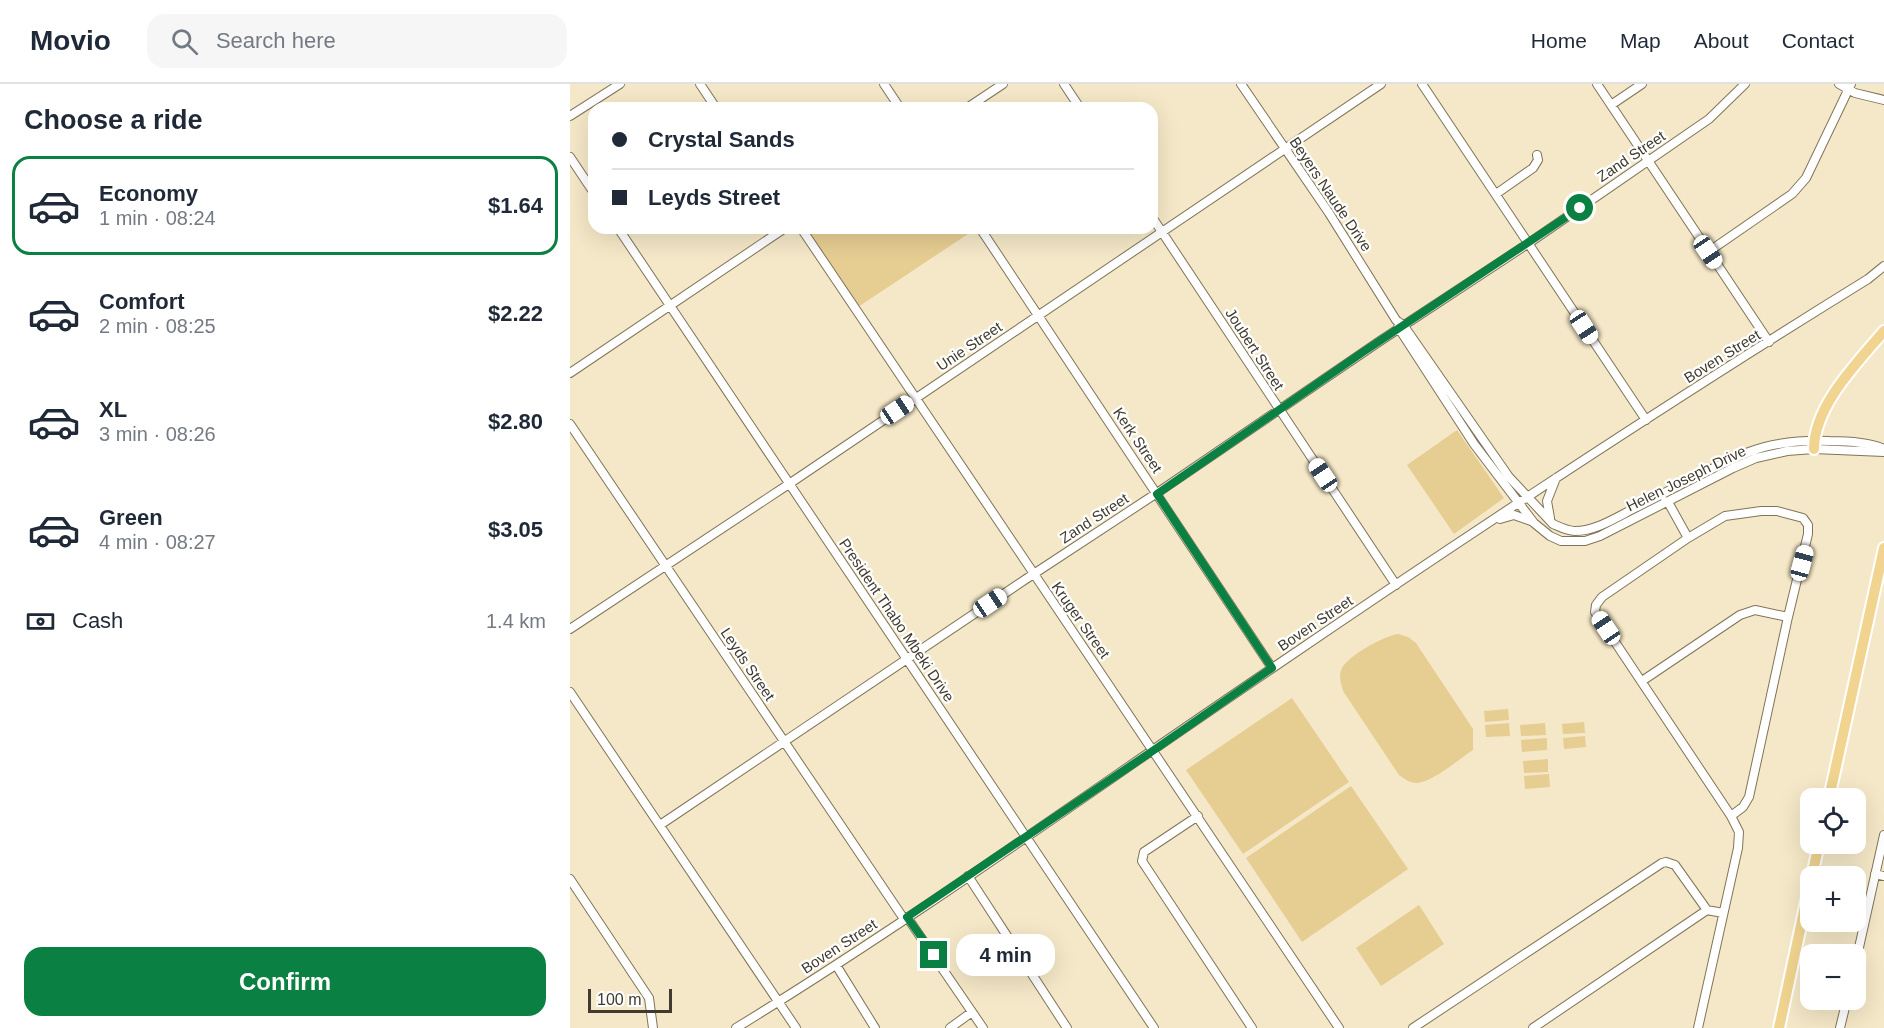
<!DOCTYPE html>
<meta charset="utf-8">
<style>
:root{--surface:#fff;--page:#f6f6f7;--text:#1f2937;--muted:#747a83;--line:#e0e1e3;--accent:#0b8043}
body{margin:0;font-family:Arial,sans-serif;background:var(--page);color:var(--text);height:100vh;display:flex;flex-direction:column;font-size:22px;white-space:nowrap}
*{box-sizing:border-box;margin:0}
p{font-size:20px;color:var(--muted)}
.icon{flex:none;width:33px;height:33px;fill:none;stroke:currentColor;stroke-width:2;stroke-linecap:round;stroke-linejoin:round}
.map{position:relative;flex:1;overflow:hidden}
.side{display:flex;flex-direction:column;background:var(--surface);width:570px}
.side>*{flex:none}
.hud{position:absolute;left:18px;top:18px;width:570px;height:132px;border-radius:18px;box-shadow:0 6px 24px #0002;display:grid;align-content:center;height:132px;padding:0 24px;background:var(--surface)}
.buttons{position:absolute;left:1230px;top:704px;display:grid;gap:12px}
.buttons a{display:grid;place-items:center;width:66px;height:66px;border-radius:12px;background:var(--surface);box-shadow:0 6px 24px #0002;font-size:30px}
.scale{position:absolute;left:18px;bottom:15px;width:84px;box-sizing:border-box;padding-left:6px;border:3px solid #403b2e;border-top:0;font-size:16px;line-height:21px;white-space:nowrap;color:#403b2e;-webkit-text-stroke:4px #fff;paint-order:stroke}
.end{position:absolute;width:27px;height:27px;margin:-14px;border:8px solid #0b8043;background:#fff;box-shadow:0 0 0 3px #fff}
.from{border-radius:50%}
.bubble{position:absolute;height:42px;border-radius:18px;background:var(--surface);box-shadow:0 6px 24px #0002;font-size:20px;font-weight:700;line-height:42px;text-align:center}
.car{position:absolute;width:18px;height:36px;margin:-18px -9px;border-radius:8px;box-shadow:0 0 4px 2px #0007;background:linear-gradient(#fff 24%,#345 0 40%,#fff 0 76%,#345 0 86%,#fff 0)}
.hud b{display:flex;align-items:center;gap:21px;height:57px;font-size:22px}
.hud b+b{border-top:2px solid var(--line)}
.hud i{width:15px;height:15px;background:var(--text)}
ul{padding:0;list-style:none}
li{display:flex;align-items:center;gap:18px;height:99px;margin:0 12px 9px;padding:0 12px;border:3px solid transparent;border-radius:18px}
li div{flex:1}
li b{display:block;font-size:22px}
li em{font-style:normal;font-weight:700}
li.active{border-color:var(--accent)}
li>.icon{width:54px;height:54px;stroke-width:1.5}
h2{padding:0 24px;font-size:27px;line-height:72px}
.pay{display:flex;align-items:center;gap:15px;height:66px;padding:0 24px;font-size:22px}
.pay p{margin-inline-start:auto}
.action{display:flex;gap:12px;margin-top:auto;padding:12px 24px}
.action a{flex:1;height:69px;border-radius:18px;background:var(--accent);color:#fff;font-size:24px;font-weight:700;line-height:69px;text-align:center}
header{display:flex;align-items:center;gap:36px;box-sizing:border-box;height:84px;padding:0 30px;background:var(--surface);border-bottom:2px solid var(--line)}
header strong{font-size:28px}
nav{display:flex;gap:33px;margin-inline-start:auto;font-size:21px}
.search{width:420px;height:54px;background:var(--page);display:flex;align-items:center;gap:15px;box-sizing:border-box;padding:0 21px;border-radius:18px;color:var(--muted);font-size:22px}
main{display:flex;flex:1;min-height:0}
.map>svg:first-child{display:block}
</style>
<header>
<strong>Movio</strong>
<div class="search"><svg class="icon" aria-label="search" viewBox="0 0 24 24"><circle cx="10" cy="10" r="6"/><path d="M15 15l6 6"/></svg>Search here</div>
<nav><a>Home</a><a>Map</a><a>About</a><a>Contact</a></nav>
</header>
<main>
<section class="side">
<h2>Choose a ride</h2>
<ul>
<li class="active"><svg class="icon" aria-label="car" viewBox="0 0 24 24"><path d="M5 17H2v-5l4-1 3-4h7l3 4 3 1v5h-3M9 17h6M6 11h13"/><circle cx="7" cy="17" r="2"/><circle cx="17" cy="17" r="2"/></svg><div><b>Economy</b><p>1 min · 08:24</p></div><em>$1.64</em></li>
<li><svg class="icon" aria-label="car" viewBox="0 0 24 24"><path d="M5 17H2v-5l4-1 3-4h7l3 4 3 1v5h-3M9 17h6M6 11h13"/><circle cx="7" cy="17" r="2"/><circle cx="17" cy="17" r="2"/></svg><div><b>Comfort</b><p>2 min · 08:25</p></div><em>$2.22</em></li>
<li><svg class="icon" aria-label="car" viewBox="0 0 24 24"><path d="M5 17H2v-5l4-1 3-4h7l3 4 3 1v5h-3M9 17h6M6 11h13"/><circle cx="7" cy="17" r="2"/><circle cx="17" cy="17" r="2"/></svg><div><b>XL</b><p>3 min · 08:26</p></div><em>$2.80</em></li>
<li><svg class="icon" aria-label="car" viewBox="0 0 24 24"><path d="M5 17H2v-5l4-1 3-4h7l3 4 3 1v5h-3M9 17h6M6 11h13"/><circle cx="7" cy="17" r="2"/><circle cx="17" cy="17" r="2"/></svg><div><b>Green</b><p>4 min · 08:27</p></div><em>$3.05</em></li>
</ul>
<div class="pay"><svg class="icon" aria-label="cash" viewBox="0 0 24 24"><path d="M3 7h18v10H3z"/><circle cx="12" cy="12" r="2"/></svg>Cash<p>1.4 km</p></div>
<div class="action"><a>Confirm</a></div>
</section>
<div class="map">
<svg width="1314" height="944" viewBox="0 0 1314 944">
<rect width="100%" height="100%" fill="#f5e8c8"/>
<path fill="#e6cd92" d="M237,144H399L401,148L288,223Z
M887,346L934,414L884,450L837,381Z
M828,550L838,553L846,559L903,645V666C889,675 863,698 847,699C839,699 835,695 829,691L773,607C771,599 768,592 772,584C779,571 814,552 828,550Z
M722,614L779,698L673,770L616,686Z
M938,625L939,636L915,638L914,627Z
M1014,638L1015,649L993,650L992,640Z
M939,639L940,652L916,653L915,641Z
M975,639L976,651L951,652L950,641Z
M1015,652L1016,663L994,665L993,654Z
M977,654V666L952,668L951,656Z
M978,675V688L954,689L953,677Z
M979,690L980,703L955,705L954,692Z
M781,702L838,785L732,858L676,774Z
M849,821L874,860L811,902L786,864Z"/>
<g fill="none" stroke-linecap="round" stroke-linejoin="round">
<defs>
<path id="minor" d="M130,0L146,24
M314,0L330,24
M494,0L510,24
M671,0L759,129L826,236L834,242L939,393L983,440C990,443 997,447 1005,447C1026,447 1047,433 1065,424C1103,405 1140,384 1179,368C1205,358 1233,356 1260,357C1277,357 1299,358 1314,365
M852,0L1076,336
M1027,0L1199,258
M1269,0L1285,9L1314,16
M1041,21L1072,0
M397,24L433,0
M0,32L50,0
M0,73L24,109
M926,110L963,84L968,76L967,71
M582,133L826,501
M48,144L584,944
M231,144C410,411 591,676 769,944
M410,144L702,584
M1138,168L1222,110L1236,94L1281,0
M828,243L904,360L964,439L980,452L991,457H1015L1030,452L1163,384L1186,374L1217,367L1244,365L1314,368
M0,289L215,144
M0,340L334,835
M1095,417L1098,418L1118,454
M980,434L977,417L986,394
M930,435L944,431L961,437
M0,545L219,400L811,0
M1072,597L1170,531L1185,526L1218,533
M0,608L226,944
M628,732L574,768L572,777L682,944
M90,741L456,495L587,409L810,257L959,159L1139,35L1175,0
M1305,790L1314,792
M398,792L497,944
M0,795L79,914L83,944
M337,833L413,944
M1286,877L1314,751
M266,881L305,944
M166,944C350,831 525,704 704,583C899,450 1097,319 1298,195L1314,182
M380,944L402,928
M843,944L1092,779L1096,778L1105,781L1137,826L1153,829
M963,944L1137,826
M1128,944L1168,764L1169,748L1161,732L1025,528L1026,521L1032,513L1118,454L1155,432L1191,427H1207L1233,434L1238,441V450L1218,533L1179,713L1173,723L1161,732
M1270,944L1277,915"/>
<path id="highway" d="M1244,365C1244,322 1287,279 1314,247
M1259,714L1314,464
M1242,792L1249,759
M1209,944L1240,799"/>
</defs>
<use href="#minor" stroke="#807458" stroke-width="10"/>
<use href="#highway" stroke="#fff" stroke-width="14"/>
<use href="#minor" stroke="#fff" stroke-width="8"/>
<use href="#highway" stroke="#f0d490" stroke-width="10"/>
</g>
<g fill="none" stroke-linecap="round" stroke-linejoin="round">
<path stroke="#0b8043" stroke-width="8" d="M364,871L337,833L584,666L702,584L587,410L793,268L1010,124"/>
</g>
<g text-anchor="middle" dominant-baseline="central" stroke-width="4.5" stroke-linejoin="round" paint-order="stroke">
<g font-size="15" fill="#403b2e" stroke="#fff">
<text transform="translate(1061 72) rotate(-34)">Zand Street</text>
<text transform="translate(761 110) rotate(56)">Beyers Naude Drive</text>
<text transform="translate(399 262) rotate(-34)">Unie Street</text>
<text transform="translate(685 265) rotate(57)">Joubert Street</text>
<text transform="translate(1152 272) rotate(-32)">Boven Street</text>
<text transform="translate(568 356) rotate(56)">Kerk Street</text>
<text transform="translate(1116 394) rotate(-26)">Helen Joseph Drive</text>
<text transform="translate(524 434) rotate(-33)">Zand Street</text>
<text transform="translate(327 536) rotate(56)">President Thabo Mbeki Drive</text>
<text transform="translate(511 536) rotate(55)">Kruger Street</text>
<text transform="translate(745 539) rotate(-34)">Boven Street</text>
<text transform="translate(178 580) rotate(56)">Leyds Street</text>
<text transform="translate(269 862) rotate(-33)">Boven Street</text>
</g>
</g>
</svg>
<div class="buttons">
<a><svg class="icon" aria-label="locate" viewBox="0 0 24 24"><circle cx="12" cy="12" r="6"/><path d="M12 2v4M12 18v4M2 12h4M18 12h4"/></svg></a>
<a>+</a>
<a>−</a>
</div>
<div class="scale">100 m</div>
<i class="end from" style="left:1010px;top:124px"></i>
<i class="end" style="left:364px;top:871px"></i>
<div class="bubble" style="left:386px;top:850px;width:99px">4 min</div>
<i class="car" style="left:1138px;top:168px;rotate:146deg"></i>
<i class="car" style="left:1014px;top:243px;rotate:147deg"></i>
<i class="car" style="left:327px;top:326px;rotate:56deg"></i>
<i class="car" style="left:753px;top:391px;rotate:326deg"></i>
<i class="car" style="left:1232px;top:479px;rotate:15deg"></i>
<i class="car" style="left:420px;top:519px;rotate:56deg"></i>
<i class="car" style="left:1036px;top:544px;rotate:326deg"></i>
<div class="hud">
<b><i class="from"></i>Crystal Sands</b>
<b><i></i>Leyds Street</b>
</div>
</div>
</main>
